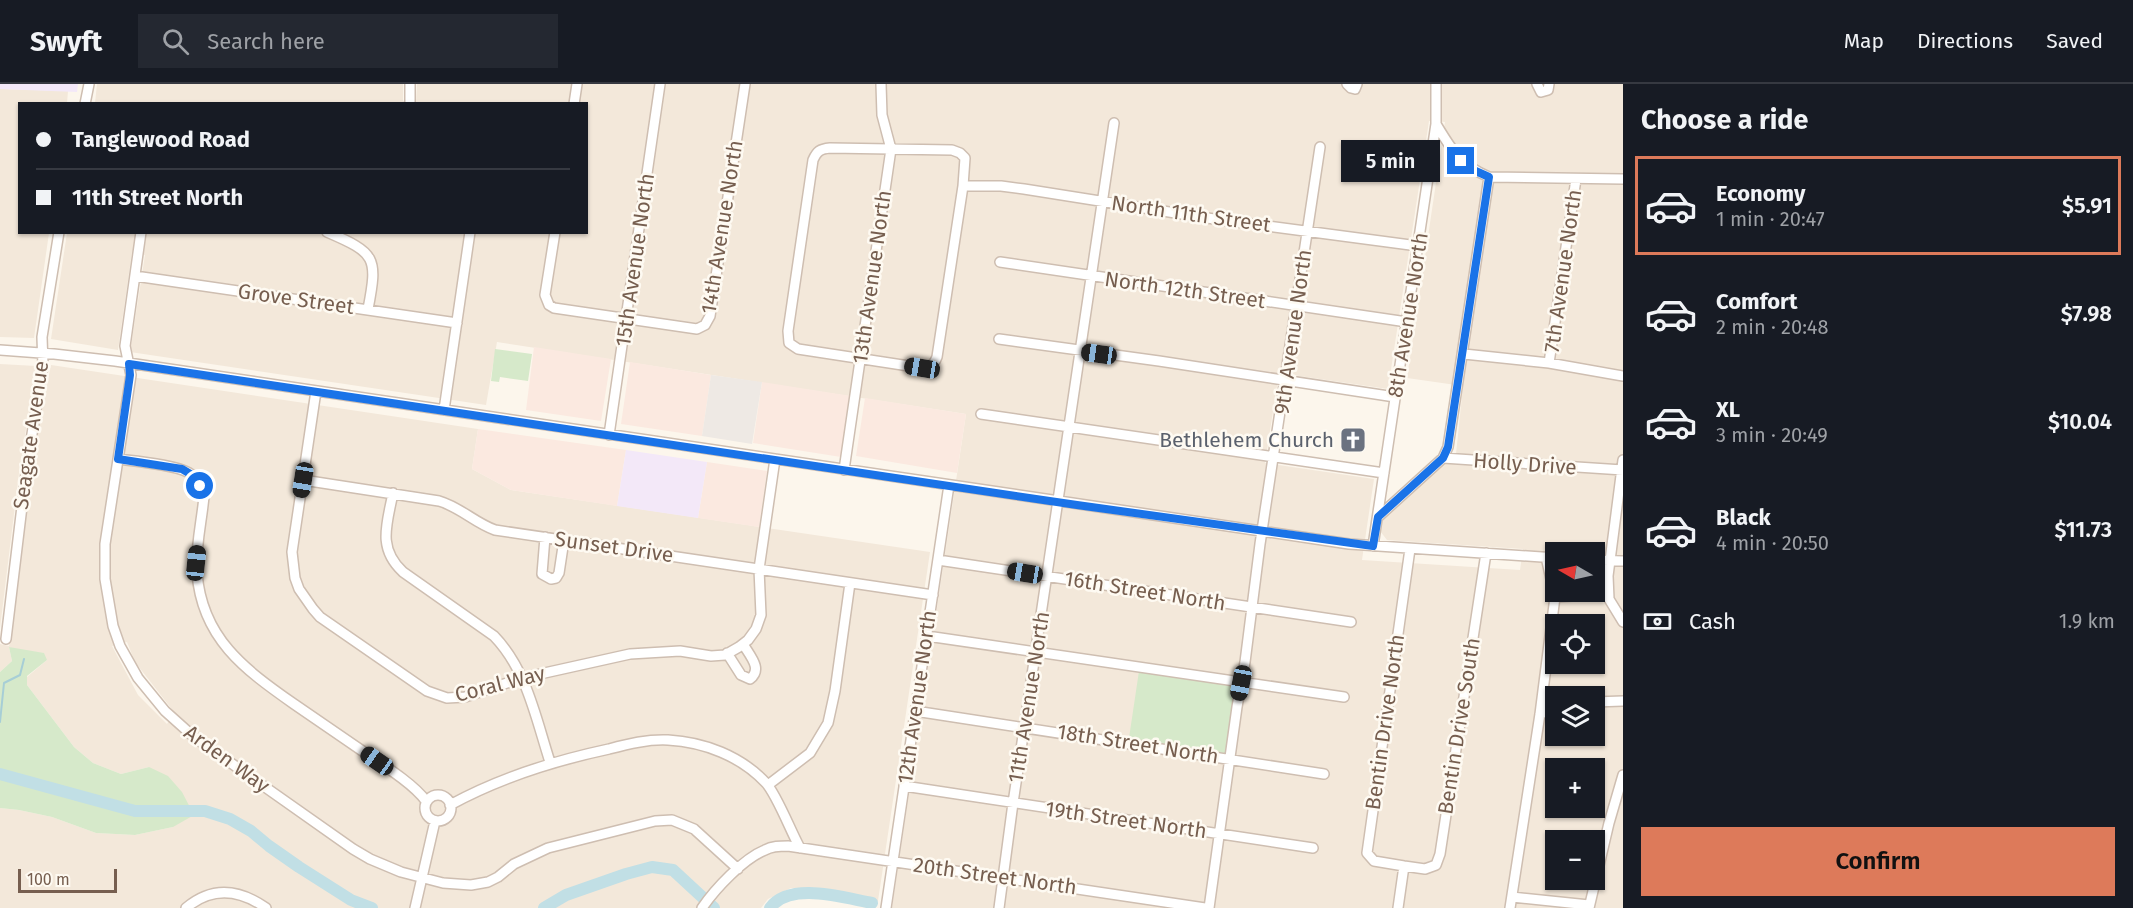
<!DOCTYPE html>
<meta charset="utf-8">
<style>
:root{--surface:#171b24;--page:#242831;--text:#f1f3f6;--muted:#9ea1a6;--line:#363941;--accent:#dd7a5a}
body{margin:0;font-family:"Fira Sans",sans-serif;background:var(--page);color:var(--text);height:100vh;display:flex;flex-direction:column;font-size:22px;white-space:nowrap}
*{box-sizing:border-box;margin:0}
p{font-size:20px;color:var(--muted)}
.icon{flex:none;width:33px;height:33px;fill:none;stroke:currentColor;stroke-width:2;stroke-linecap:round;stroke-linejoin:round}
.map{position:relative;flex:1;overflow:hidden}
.panel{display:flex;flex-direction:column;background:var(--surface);width:510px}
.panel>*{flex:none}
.banner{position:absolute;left:18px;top:18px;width:570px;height:132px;border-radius:0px;box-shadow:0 2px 4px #0004;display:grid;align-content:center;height:132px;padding:0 18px;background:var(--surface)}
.needle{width:39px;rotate:279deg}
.tools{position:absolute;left:1545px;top:458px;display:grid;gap:12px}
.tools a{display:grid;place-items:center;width:60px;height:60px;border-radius:0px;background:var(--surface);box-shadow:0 2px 4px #0004;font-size:30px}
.scale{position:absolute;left:18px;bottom:15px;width:99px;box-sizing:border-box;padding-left:6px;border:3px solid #765e4f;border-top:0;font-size:16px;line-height:21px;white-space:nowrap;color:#765e4f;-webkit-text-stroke:4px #fefaf2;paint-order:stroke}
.end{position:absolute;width:27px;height:27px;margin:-14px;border:8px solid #1a73e8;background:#fff;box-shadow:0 0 0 3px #fff}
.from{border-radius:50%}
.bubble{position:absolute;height:42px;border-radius:0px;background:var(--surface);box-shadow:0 2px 4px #0004;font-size:20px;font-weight:600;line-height:42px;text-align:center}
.car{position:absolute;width:18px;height:36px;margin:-18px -9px;border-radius:8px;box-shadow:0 0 4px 2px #0007;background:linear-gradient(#222 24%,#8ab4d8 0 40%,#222 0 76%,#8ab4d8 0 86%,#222 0)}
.banner b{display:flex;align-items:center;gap:21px;height:57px;font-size:22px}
.banner b+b{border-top:2px solid var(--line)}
.banner i{width:15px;height:15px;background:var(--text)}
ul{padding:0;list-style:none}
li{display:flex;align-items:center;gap:18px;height:99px;margin:0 12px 9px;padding:0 6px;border:3px solid transparent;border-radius:0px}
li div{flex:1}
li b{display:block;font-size:22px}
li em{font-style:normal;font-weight:600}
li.selected{border-color:var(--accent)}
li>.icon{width:54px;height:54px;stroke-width:1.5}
h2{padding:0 18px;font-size:27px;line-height:72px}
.pay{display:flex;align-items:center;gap:15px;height:66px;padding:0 18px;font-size:22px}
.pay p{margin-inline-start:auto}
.action{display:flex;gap:12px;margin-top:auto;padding:12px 18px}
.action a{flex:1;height:69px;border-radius:0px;background:var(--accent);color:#111;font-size:24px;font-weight:600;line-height:69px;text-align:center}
header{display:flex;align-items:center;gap:36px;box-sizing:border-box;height:84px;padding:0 30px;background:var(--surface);border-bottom:2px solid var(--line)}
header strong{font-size:28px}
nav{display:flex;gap:33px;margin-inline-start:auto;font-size:21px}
.search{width:420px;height:54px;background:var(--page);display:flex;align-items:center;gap:15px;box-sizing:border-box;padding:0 21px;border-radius:0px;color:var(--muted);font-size:22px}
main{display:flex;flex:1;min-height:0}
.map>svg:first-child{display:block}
</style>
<header>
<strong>Swyft</strong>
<div class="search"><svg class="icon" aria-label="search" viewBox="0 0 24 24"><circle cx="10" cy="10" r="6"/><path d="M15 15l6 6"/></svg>Search here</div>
<nav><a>Map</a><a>Directions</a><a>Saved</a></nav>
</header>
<main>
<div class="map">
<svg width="1623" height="824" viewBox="0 0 1623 824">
<rect width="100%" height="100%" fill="#fcf6ec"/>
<path fill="#f3e8da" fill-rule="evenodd" d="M97,0H403V17L416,18L417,0H1623V824H892L966,330L497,258L486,321L130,268L145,171L132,168L118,266L51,255L67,149L586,148V20L95,19ZM1429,37L1445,38L1407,294L1463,302L1456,370L1381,437L1380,447L1387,456L1523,465L1520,486L1362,476L1374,395L1265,379L1279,289L1388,305ZM1556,468H1594V507H1556ZM1556,540H1594V579H1556ZM1556,612H1594V651H1556ZM1556,684H1594V723H1556ZM1556,756H1594V795H1556Z
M0,5L68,7L67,19L20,20V148L49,149L34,254L0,253Z
M0,280L36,282L19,389L0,544Z
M51,281L478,345L472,385L511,406L930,468L878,817L791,804L768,815L761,824H0V724L19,726L52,733L96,749L135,751L173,743L149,683L121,690L93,679L74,663L27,601V593L47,576L9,563L12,577L0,588V560L9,562L32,375ZM127,558L135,578L174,628L167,640L138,611L112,562Z"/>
<path fill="#fbe9e0" d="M534,263L611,275L601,337L526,326Z
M630,278L711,291L702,352L621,340Z
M762,298L851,312L841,373L753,359Z
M865,314L966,330L957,389L856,372Z
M478,345L626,366L617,422L511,406L472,385Z
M707,378L767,387L759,443L698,434Z"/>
<path fill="#eee9e4" d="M711,291L762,298L752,360L702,352Z"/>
<path fill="#f3e8f8" d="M0,0H78L77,8L0,5Z
M626,366L707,378L698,434L617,422Z"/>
<path fill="#d6e9ca" d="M495,265L532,270L528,297L500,293L499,298L491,297Z
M9,563L44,569L47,576L27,592V601L74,663L93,679L121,690L149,683L168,692L182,708L194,731L173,743L135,751L96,749L52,733L19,726L0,724V588L12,577Z
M1139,587L1237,600L1226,670L1129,654Z"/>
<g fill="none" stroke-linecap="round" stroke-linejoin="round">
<path stroke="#a7ced6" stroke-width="2" d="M0,638L4,599L20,591L24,575"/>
<path stroke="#c1dfe5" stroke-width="12" d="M0,690L135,727H205L230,735L251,747L269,762L299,783L351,816L372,824
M544,824L566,811L626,790L652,783L673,786L714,824
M770,824C790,797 844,814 872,819"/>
<defs>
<path id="minor" d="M1347,0L1351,4L1355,5L1357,0
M1537,0L1541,8L1548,6L1549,0
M85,20L89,0
M410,20V0
M574,20L577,0
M1436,40C1451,65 1460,81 1489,93L1623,95
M830,64L952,66L960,69L965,74L963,102L937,273C934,281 930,283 922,284L798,265L789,259L788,247L813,76C817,67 820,65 830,64Z
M963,102H1001L1024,105L1207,134L1418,162
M141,148L125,262L131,291L105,460V495L113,542L120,562L138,594L165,627L194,653L353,765L370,775L401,788L443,799L471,801L488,798L498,793L514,780L548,764L655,737L672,736L694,745L738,785
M327,148C376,169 378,173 368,225
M555,148L545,211L549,221L554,224L697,245L705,241L710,232L745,0
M1000,178L1407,238
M135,192L457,239
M999,255L1159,277L1395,313
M0,266L54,270L115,277L1349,460L1556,474
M1464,270L1549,279L1623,292
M1549,279L1576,95
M316,307L292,468L295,494L299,505L313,525L320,533L427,607L447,614L465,613L522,594L630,570L680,567L711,572L725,571L739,563L748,556L756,545L761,531L759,485L775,375
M444,326L470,148
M981,330L1384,389
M609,351L660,0
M1443,374L1448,363L1489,93
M118,375C134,377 182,381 192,391C199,396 201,404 204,412C202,437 195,463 197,489C202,554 244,585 294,620C316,635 339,651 361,666C380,679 413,699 426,717
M1623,376L1608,492L1609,515L1623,538
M844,386L891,65L882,31L881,0
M303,396L439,417C460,423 475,439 495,446L933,511
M393,409C387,440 377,464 403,488L494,552C527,586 536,635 550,678
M1378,433L1443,374L1623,386
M545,453L542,490L551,495L556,494L559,489L564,456
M1373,462L1436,40V0
M1410,465L1367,769L1374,777L1404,782L1425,785L1436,781L1440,770L1486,469
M938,476L1351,538
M1594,476L1623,477
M1555,513L1608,510
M927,552L1344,613
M6,555L27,381L43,282L42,253L59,148
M727,569L741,591L750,595C763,585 750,572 743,560
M1594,618L1623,617
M915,627L1324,690
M1540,630L1556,626
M768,701L810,669L828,639L835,607L850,499
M904,702L1313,764
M425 724a13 13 0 1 1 26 0a13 13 0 1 1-26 0Z
M450,721C501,693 553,677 609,665C628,660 648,655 668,656C704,658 741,672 766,699C777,711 791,748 800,764
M1512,813L1589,821
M186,824C212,802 239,805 266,824
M415,824L435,737
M702,824C715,805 743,775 765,766C772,762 780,762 788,762L1205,824
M886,824L949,401
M999,824L1013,719L1114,39
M1209,824L1237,623L1245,578L1260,460L1320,63
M1398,824L1404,782
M1510,824L1540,630L1555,513L1546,473
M1589,824L1609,739L1623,691"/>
</defs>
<use href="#minor" stroke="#cebeb1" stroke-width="12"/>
<use href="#minor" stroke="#fff" stroke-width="9"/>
</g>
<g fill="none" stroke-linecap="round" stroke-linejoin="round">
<path stroke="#1a73e8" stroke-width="8" d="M200,402L192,391L182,385L118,375L130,291L129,280L1077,421L1373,462L1378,433L1443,374L1448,363L1489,93L1469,84L1461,77"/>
</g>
<defs>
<symbol id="church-square" viewBox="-11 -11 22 22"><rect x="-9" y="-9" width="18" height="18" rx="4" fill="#6b7280" stroke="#fefaf2"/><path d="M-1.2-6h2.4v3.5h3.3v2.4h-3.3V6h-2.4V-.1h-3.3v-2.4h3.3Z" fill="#fff"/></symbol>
</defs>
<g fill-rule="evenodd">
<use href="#church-square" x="1338" y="341" width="30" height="30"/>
</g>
<g text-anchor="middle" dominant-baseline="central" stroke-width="5" stroke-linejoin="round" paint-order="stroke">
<g font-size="21" fill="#765e4f" stroke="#fefaf2">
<text transform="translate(1191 130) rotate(8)">North 11th Street</text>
<text transform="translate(722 143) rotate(-81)">14th Avenue North</text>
<text transform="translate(635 176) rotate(-82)">15th Avenue North</text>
<text transform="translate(1563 187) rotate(-82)">7th Avenue North</text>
<text transform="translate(872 193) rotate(-82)">13th Avenue North</text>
<text transform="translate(1185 206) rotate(8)">North 12th Street</text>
<text transform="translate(296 215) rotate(8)">Grove Street</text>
<text transform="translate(1408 231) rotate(-81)">8th Avenue North</text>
<text transform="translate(1293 248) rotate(-82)">9th Avenue North</text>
<text transform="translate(31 351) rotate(-82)">Seagate Avenue</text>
<text transform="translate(1525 380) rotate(4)">Holly Drive</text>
<text transform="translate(614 463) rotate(8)">Sunset Drive</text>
<text transform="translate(1145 507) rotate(9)">16th Street North</text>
<text transform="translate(500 600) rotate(-14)">Coral Way</text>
<text transform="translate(917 613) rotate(-82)">12th Avenue North</text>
<text transform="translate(1029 613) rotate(-81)">11th Avenue North</text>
<text transform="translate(1385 638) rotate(-82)">Bentin Drive North</text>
<text transform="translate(1459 642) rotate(-81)">Bentin Drive South</text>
<text transform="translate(1138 660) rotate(9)">18th Street North</text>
<text transform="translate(227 675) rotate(36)">Arden Way</text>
<text transform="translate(1126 736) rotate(8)">19th Street North</text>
<text transform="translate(995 792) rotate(8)">20th Street North</text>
</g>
<g font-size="21" fill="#5b616d" stroke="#fefaf2" text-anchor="end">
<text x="1334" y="356">Bethlehem Church</text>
</g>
</g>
</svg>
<div class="tools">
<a><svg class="needle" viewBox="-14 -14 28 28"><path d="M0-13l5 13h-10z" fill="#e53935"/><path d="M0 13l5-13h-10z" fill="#9ea1a6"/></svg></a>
<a><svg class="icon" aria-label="locate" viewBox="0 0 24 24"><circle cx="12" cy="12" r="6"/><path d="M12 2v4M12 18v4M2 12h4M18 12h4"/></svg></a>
<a><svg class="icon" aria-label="layers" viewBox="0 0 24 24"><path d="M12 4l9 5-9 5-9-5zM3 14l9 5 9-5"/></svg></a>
<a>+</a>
<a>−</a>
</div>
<div class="scale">100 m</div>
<i class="end from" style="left:200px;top:402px"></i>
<i class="end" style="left:1461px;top:77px"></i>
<div class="bubble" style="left:1341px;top:56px;width:99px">5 min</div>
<i class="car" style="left:1099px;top:270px;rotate:278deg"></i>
<i class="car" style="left:922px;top:284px;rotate:279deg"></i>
<i class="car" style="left:303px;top:396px;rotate:189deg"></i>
<i class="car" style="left:196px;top:479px;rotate:6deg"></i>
<i class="car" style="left:1025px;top:489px;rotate:279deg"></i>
<i class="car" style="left:1241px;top:599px;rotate:191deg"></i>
<i class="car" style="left:377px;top:677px;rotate:305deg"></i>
<div class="banner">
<b><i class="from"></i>Tanglewood Road</b>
<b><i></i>11th Street North</b>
</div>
</div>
<section class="panel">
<h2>Choose a ride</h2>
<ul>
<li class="selected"><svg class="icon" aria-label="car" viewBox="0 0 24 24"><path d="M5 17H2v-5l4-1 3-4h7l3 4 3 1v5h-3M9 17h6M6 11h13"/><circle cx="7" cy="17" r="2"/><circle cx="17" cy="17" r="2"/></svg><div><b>Economy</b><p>1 min · 20:47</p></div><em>$5.91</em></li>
<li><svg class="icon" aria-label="car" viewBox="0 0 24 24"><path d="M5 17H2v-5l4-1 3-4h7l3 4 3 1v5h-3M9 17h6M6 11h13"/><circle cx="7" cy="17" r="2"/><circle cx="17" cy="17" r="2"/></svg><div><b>Comfort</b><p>2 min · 20:48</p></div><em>$7.98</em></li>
<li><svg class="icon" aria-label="car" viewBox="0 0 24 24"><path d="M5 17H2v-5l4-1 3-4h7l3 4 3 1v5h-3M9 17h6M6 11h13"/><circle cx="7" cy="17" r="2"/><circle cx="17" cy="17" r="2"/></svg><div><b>XL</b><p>3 min · 20:49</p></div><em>$10.04</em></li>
<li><svg class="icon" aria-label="car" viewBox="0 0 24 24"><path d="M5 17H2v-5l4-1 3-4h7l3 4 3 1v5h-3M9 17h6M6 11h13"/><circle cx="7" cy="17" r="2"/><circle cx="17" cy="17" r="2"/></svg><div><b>Black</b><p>4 min · 20:50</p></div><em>$11.73</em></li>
</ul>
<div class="pay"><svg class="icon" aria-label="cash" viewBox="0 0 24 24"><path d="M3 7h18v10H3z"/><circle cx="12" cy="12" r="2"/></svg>Cash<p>1.9 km</p></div>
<div class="action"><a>Confirm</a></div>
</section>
</main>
